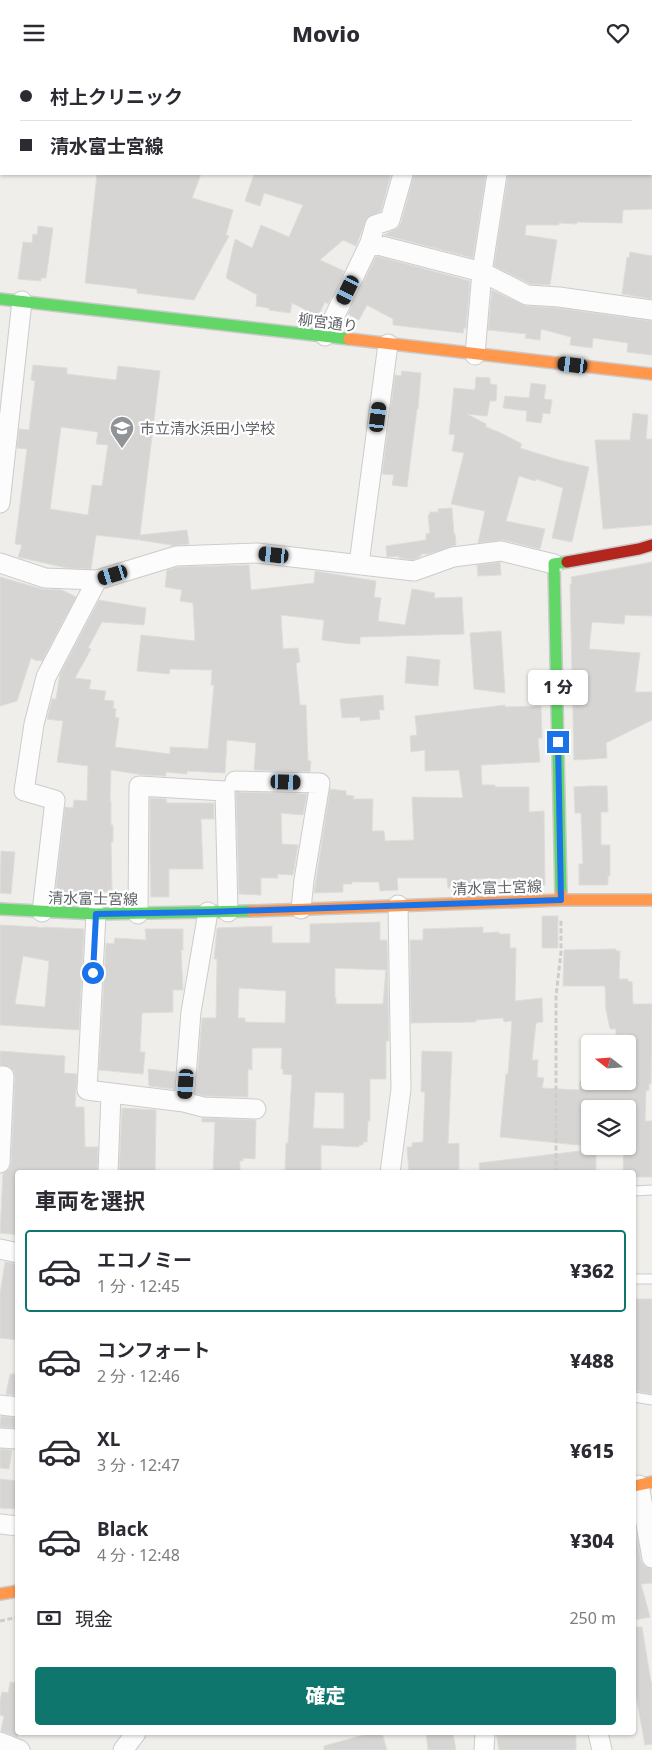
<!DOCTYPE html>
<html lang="ja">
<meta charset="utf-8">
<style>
:root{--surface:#fff;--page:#f7f7f7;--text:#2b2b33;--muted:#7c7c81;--line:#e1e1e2;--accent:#0f766e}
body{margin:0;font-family:"Noto Sans","Noto Sans JP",sans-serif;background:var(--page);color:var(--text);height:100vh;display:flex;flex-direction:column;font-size:19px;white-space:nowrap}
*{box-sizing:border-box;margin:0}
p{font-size:16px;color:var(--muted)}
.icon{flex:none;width:28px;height:28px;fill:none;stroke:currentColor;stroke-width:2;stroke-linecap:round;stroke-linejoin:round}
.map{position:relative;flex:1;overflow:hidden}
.side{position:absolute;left:15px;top:1105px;width:621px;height:565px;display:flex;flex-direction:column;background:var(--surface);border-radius:5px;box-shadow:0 1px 4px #0004}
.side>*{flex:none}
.hud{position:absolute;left:0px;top:0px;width:652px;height:110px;box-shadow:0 1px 4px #0004;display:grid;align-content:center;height:110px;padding:0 20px;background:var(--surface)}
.needle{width:32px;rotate:287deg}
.tools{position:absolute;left:581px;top:970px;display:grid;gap:10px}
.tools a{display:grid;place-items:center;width:55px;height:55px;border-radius:5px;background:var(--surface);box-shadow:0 1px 4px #0004;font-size:25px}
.end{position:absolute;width:22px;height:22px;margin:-11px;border:6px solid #1a73e8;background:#fff;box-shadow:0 0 0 2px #fff}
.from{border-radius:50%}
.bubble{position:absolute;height:35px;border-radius:5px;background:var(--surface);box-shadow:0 1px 4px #0004;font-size:16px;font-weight:800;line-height:35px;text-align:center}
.car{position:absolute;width:15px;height:30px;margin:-15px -8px;border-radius:6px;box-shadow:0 0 4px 1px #0007;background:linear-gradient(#222 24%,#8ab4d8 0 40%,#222 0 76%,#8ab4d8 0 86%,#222 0)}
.hud b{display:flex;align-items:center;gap:18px;height:48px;font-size:19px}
.hud b+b{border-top:1px solid var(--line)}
.hud i{width:12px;height:12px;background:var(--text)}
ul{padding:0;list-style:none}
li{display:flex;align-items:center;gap:15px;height:82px;margin:0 10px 8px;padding:0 10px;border:2px solid transparent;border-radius:5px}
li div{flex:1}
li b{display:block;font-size:19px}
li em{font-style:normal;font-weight:800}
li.on{border-color:var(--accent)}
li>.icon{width:45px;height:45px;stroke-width:1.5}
h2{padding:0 20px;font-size:22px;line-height:60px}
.pay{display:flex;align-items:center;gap:12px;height:55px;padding:0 20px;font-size:19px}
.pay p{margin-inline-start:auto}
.primary-button{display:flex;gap:10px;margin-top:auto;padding:10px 20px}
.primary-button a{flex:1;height:58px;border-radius:5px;background:var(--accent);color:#fff;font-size:20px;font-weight:800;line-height:58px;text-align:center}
header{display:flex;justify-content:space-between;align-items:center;height:65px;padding:0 20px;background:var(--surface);font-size:22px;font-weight:800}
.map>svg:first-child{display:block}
</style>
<header><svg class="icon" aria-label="menu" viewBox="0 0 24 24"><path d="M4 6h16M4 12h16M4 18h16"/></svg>Movio<svg class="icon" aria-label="heart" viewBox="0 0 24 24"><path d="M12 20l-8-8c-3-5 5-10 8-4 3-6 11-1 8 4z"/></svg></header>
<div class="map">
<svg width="652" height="1685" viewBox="0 0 652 1685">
<rect width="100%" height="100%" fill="#efeeea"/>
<path fill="#d6d5d3" stroke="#deddd9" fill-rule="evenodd" d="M97,109H201L192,133L233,145L226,170L229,171L194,235L137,228V224L85,218Z
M254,109H391L381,146L367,153L356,181L343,175L320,195L344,206L328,239L325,237L318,251L292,238L290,248L269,245V243L256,241L257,230L226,213L235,174L252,183L261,160L289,172L303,140L264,128L260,141L245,136Z
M414,109H486L473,193L384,170L398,163L401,158Z
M508,109H652V144L623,145L622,158L577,157V159L559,158V160H526L525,170L557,175L550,220L530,219L494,201Z
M38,161L53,163L46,213H41V216L18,214L23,177L32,178L33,169L37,170Z
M630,187L652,191V234L622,229L627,192L629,193Z
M376,191L470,216L466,263H464L463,268L393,260V254L367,240L359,255L348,249Z
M492,225L526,241L558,243L652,256V290L627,287L628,278L593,273L592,283L570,280L571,272L541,264L540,275L525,273L526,269L488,265Z
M33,300L67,303V309L116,315L118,301L160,306L140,470L187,465L189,479L170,481L172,480L139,475V472V475L96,470L91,504L67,503L18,492L22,480L15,479L27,384L17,383L19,364L29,365L35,316L31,315ZM61,362L98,367L96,379L108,380L102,421L92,420L88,450L50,444Z
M402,306L421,308L418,344H417L407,422L392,420L394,410L382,409L395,310L401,311Z
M476,312L490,313V319L497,320L496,336H490L487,351L467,349L486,359V362L501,368L522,379L520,383L559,395L589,402L572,477L552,473L563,423L536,414L535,416L519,411L506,456L545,464L540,484L503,475L478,478L485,446L451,439L464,388L452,386L455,370L449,369L454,323L475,325Z
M531,318L546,320L544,334L552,335L550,349L543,348L541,358L526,356L527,346L503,343L505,331L529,333Z
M633,348L648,350L646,374H652V460L603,464L595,375H630Z
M452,443L454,469H455L456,480L429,489H421V491L413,495L399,493V491L387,492L386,481L426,475V469L430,468L428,450L430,449V447H438V444Z
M500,497L501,510L478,511L477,500Z
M652,497V551L625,550L624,559L592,557L589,584L640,588L635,627H652V655L606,678L607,693L574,695L570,519H572L571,512Z
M249,500L251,525L314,518L315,506L376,516L374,532L381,533L378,556L405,560L412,524L435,528L434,533L462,532L464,569L360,572V579L344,578L322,575L324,555L281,550L283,584L298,583L300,597L296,598L300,640H306L308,696H311L310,707L254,705L256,678L227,675L225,708L187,706V709L166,707V711L144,710L111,705L110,736H111V760H113V777H111L112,825H108V827H97V833L55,831L65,742L73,743L74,735L87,736L88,701L57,697L63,656L47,654L52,634H56L60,609L99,535L146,543L144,560L102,557L88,583L91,584L75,613L91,615L89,624L106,626L104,635L114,636L113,643L116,644L115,652L119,653L115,682L170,689V682L208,684L214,620H211L212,605L170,604L169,609L137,606L141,570L195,576L193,538L180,536L182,525L165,522L167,505L178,502Z
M0,512L42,524L62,525L76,532L42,596L38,595L37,596L31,593L17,636L0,641Z
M501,566L505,628L474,624L470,568Z
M407,591L440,595L438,621L405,618Z
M383,630L384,645H379L380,654L360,656V652L342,653L340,634Z
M505,640V642L541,641L542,673H538L540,697L481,700L482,720H495V722H529V747L544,746L545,820L526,821V813L470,814L471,822L448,823L447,813H397L398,825L380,826L379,817H352V819H343V827L314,828L330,724L346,726V730L354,731L353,734H373L372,766H384L385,776L414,775L412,732L463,733L459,705L425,706V685L411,687L410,671L417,670L415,651Z
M589,721H607L608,747H601V780H610V811H608V820H579V799H583L581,748H575L574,722Z
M236,727L307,729L303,750L281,748L282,779L298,780L293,810L277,809L278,813H261V830L239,829Z
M150,733L166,734L167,738H214V754H201L203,804H169V832H151L150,794Z
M1,786L15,787L11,829L0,828Z
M542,851H558V883H542Z
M380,857V875H387L389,976H386V1014H370V1056H368L367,1077H363V1080H359V1082L321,1080V1108H285L286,1078H288L292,1010L283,1009V1004H281L282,983H252V1005L248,1004V1032L205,1031L196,1029L202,953H216L217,894H214L217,863L272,861V878H310V859ZM335,903L386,905L383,939H336V933H335ZM239,923L286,926L285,958L245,957V953H238ZM315,1027L344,1028V1064L313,1063Z
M0,860L37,862L43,863V862L84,864L79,965L0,960ZM23,891L49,896L45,942L15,939Z
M483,862V868L499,867V869H510V883H516L515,936L542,933L543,957L536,958L532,995H538L537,1012L544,1013L542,1023L579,1025L580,1016H628V969L616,970V964H610L606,945L605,921H563L564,885L616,884V886H620L619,914H628V916L632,917L633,939H652L651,1019H649V1025L646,1026L645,1056H652V1112H634V1108H623L624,1081H628V1044H590V1081H596V1108H480L479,1098L580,1086V1081H587L500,1072L506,1009H508L512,956L504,957L503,953L476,955V957L411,958L410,875H423V864Z
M145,864H183V885H181L183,925H173V947L142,948L140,987H145L143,1009L99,1005L106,878L114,879L115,873L146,875Z
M0,986L65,991L64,1008L77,1009L75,1042H84L85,1082H98L97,1108H18V1170L0,1168L3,1109L9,1104L11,1099L15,1012L14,1006L10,1002L0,1000Z
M422,986L452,987L448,1079L459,1078V1108H409L407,1082H412V1078L423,1077L425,1027H421Z
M148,1004L175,1007L174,1024L149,1021Z
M122,1043L156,1045L155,1108H119Z
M202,1053L256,1055L255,1094L243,1093V1096H240V1108H213L215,1057H202Z
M5,1197L18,1199V1275L0,1273V1229Z
M634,1234H652V1329L634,1326Z
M10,1309H18V1331L6,1329Z
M1,1351L18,1353V1363L0,1362Z
M0,1384L12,1385L9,1404L0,1403Z
M0,1414L18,1416V1444L0,1443Z
M634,1455L641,1495L644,1501L652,1504V1518L641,1519L650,1552L634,1555Z
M634,1562H642L651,1617H652V1679L645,1680L634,1620Z
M10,1617L18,1618V1672L1,1666L4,1651L0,1650V1635L2,1627L8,1628Z
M371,1668H382L387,1685H324V1681Z
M426,1668H453L456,1685H428Z
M496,1668H576V1685H499Z"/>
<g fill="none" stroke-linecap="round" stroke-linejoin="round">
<defs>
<path id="lane" d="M634,1126L652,1125
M634,1214H652
M634,1332L652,1335"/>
<path id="street" d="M128,0L133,1
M501,1V0
M651,88H652
M370,178L482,207L527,230L559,232L652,245
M325,271L370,178L375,160L390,155L403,109
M475,290L482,207L497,109
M0,438L22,236
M0,498L45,513L97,515L176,491L257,488L414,506L453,492L501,486L554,499
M359,499L388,279
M235,716L320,718L304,815L301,844
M42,847L55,735L24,726L34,659L46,612L97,515
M96,849L87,1025L184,1037L203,1042L256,1044
M138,849L139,721L225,726L228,847
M0,1011H4L0,1098
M184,1037L191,947L208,847
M108,1108L111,1029
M390,1108L401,1024L398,840
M0,1184L18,1188
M0,1340L18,1342
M0,1373L18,1374
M639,1420L652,1493
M0,1459L18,1461
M598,1668L602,1685
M0,1677L20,1685
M123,1685L136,1668
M484,1685L485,1668"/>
<path id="fast" d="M0,234L349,274
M561,829L554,499L567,497
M0,844L96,849L251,846"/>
<path id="slow" d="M349,274L652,309
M561,835H652
M251,846L561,835V829
M634,1421L652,1417
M0,1529L18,1526"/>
<path id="jam" d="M567,497L639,484L652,480"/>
</defs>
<use href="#lane" stroke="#cbcccc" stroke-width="11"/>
<use href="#street" stroke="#cbcccc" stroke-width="21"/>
<use href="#fast" stroke="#cacacb" stroke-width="14"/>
<use href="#slow" stroke="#cacacb" stroke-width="14"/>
<use href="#jam" stroke="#cacacb" stroke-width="14"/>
<path stroke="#cacfcc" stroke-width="3" stroke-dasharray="5 2.5" stroke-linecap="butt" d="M556,1108V931L561,887V855
M0,1556L18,1552"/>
<use href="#lane" stroke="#fdfcfc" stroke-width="9"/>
<use href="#street" stroke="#fdfcfc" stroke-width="19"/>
<use href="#fast" stroke="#63d668" stroke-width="11"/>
<use href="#slow" stroke="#ff974d" stroke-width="11"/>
<use href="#jam" stroke="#b3261e" stroke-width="11"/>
</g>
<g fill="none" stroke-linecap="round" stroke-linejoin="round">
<path stroke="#1a73e8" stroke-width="6" d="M93,908L96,849L208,847L561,835L558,677"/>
</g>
<defs>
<symbol id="school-pin" viewBox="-11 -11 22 30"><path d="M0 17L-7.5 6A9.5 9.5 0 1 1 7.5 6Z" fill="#919496" stroke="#fff"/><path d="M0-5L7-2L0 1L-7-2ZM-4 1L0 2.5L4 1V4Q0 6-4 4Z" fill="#fff"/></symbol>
</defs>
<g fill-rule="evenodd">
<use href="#school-pin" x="108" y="349" width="28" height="38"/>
</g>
<g text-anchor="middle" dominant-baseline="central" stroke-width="4.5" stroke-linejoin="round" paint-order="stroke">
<g font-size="15" fill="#5f6368" stroke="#fff">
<text transform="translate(328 257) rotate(7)">柳宮通り</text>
<text transform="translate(497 822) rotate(-2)">清水富士宮線</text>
<text transform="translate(93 833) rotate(1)">清水富士宮線</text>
</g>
<g font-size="15" fill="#5f6368" stroke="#fff" text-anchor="start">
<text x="140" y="363">市立清水浜田小学校</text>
</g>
</g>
</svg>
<div class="tools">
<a><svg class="needle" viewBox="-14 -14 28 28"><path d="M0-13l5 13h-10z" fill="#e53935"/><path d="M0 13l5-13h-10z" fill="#7c7c81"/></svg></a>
<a><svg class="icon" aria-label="layers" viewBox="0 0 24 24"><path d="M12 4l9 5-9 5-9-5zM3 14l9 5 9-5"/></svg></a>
</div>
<i class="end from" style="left:93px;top:908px"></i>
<i class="end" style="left:558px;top:677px"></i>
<div class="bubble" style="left:528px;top:605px;width:60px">1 分</div>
<i class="car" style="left:348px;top:225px;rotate:206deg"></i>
<i class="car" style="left:573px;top:300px;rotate:277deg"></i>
<i class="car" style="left:378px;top:352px;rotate:7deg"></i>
<i class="car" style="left:274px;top:490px;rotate:276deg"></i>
<i class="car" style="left:113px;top:510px;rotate:253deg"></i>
<i class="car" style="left:286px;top:717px;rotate:92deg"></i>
<i class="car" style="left:186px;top:1019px;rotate:184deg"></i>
<div class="hud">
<b><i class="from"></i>村上クリニック</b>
<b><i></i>清水富士宮線</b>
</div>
<section class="side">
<h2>車両を選択</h2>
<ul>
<li class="on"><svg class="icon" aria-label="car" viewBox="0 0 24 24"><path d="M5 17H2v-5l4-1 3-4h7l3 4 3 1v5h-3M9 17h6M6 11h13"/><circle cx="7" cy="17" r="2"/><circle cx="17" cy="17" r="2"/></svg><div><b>エコノミー</b><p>1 分 · 12:45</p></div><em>¥362</em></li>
<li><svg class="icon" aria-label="car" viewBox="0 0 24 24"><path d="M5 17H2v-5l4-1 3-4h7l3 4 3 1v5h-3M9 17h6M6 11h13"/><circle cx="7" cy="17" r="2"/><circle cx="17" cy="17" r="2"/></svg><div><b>コンフォート</b><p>2 分 · 12:46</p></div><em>¥488</em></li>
<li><svg class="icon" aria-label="car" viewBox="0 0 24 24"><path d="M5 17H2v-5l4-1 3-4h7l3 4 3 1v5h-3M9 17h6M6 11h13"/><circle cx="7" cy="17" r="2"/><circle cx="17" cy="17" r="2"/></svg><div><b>XL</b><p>3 分 · 12:47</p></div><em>¥615</em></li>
<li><svg class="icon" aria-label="car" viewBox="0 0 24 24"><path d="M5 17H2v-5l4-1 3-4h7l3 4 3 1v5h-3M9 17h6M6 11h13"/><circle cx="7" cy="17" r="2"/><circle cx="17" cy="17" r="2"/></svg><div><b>Black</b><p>4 分 · 12:48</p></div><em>¥304</em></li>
</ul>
<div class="pay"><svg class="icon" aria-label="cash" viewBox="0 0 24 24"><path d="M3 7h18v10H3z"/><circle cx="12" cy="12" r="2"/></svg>現金<p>250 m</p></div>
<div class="primary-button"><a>確定</a></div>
</section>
</div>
